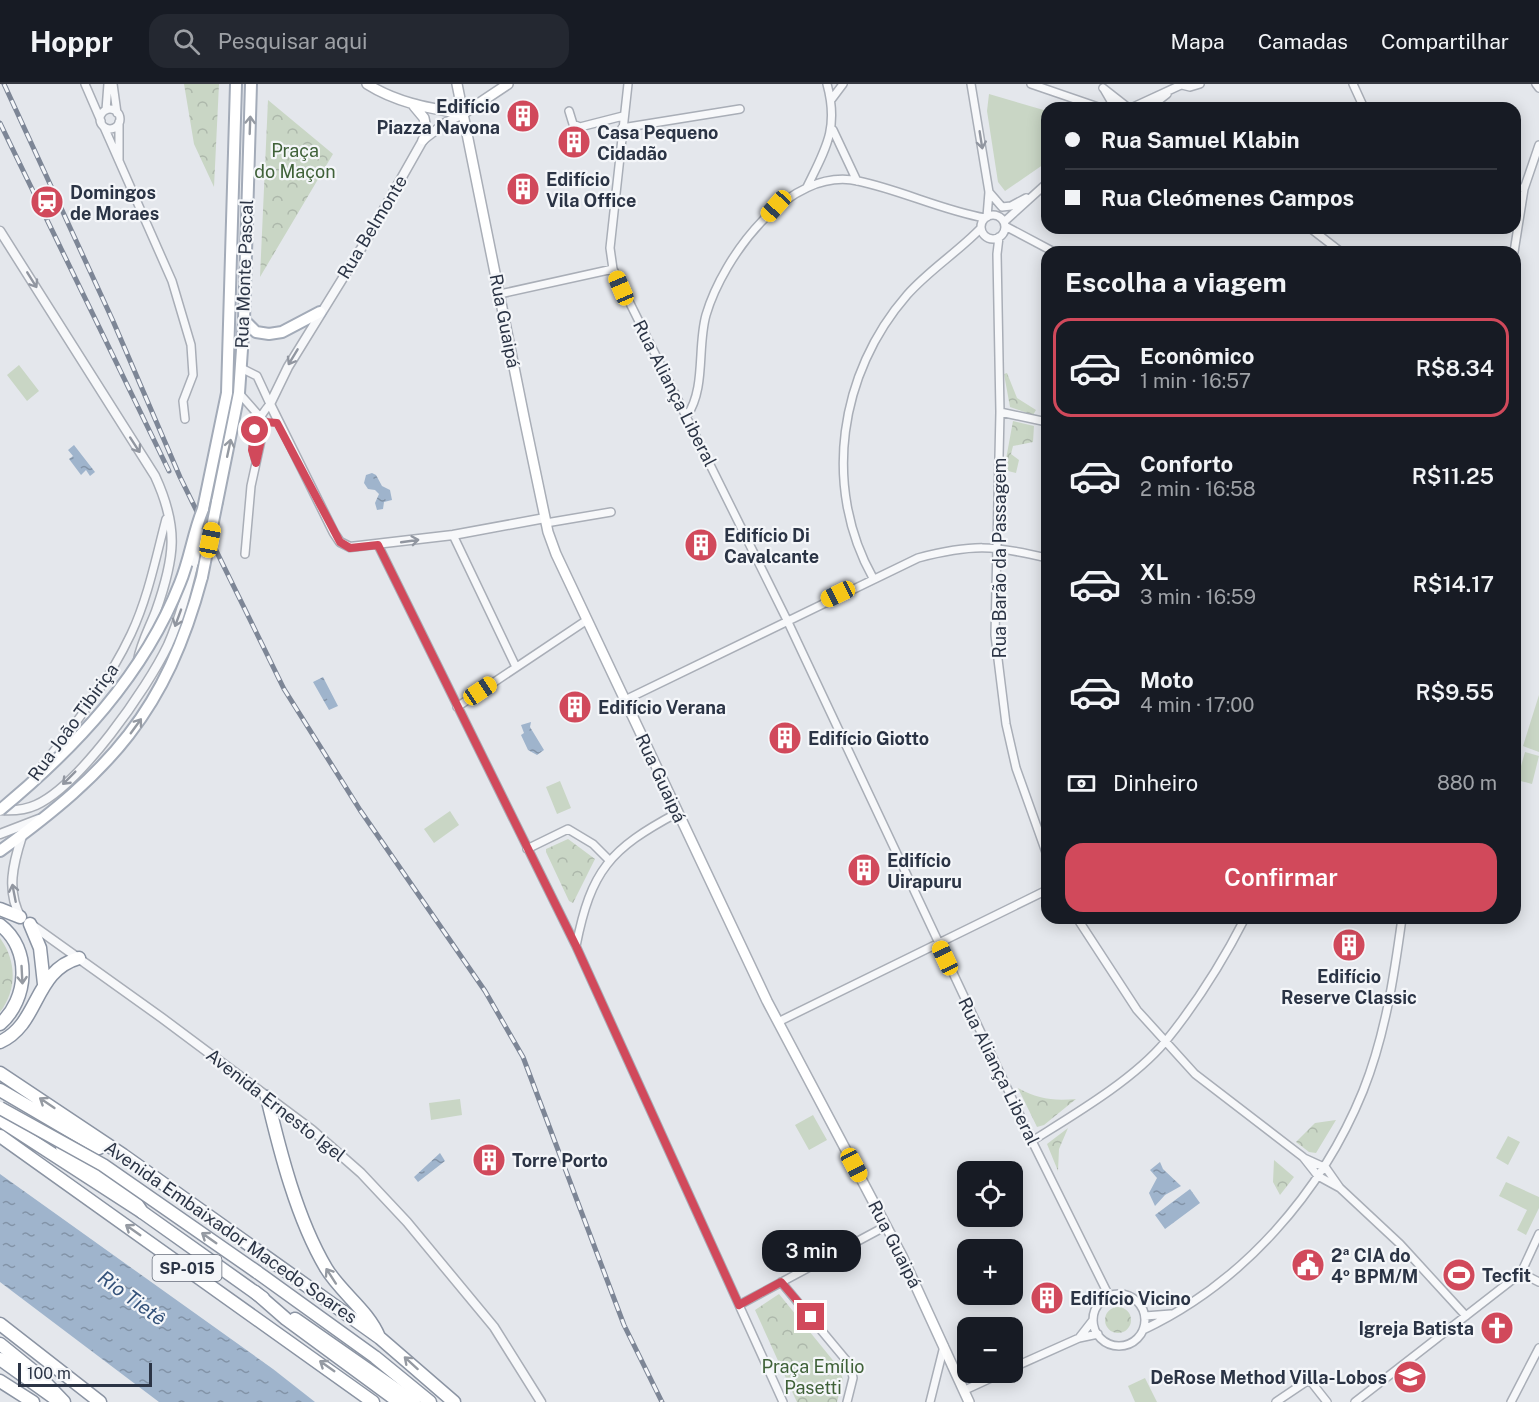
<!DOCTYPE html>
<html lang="pt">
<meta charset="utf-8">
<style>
:root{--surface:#171b24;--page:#242831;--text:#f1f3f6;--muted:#9ea1a6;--line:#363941;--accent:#d1495b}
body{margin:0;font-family:"Public Sans",sans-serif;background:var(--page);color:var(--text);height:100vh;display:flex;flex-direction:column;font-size:22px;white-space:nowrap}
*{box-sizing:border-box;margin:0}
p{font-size:20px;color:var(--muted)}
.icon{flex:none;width:33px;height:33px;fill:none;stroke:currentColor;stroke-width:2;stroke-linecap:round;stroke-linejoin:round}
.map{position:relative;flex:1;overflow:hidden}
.side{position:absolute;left:1041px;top:162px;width:480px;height:678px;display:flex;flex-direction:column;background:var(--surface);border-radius:18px;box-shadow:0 3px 15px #0003}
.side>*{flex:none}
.hud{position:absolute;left:1041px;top:18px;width:480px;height:132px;border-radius:18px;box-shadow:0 3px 15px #0003;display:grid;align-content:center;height:132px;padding:0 24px;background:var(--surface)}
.tools{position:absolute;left:957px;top:1077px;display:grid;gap:12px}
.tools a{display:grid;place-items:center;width:66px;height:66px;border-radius:12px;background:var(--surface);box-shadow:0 3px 15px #0003;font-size:30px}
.scale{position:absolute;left:18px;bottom:15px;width:134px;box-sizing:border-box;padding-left:6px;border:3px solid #2b3445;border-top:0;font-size:16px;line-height:21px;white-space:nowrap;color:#2b3445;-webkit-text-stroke:4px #f4f6f9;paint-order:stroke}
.end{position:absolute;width:27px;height:27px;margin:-14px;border:8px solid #d1495b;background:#fff;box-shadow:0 0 0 3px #fff}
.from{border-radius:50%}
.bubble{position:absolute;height:42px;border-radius:18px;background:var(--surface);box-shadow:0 3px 15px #0003;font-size:20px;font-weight:600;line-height:42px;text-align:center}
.car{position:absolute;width:18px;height:36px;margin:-18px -9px;border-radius:8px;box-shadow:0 0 4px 2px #0007;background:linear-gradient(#f5c518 24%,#345 0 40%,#f5c518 0 76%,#345 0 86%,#f5c518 0)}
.hud b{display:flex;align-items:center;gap:21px;height:57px;font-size:22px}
.hud b+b{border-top:2px solid var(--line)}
.hud i{width:15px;height:15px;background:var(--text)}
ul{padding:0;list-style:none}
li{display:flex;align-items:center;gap:18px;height:99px;margin:0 12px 9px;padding:0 12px;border:3px solid transparent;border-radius:18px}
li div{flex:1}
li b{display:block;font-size:22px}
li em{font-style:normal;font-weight:600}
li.selected{border-color:var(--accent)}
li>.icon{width:54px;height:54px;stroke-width:1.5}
h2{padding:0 24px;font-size:27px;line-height:72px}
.pay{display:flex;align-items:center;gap:15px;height:66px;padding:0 24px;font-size:22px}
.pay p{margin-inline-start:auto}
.action{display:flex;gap:12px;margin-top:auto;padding:12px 24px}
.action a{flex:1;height:69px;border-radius:18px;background:var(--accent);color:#fff;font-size:24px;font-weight:600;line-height:69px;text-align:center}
header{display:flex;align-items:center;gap:36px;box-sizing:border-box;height:84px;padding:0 30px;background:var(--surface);border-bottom:2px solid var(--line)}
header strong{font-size:28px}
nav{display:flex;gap:33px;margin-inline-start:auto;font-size:21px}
.search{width:420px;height:54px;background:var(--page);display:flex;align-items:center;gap:15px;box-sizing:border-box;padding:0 21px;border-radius:18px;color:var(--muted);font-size:22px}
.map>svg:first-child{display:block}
</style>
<header>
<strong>Hoppr</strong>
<div class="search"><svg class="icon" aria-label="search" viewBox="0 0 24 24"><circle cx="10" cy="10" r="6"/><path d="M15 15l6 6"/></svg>Pesquisar aqui</div>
<nav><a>Mapa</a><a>Camadas</a><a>Compartilhar</a></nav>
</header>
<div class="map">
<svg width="1539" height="1318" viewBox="0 0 1539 1318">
<defs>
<pattern id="park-crowns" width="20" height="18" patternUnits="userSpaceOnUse" patternTransform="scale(1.5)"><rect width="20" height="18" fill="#c9d6c5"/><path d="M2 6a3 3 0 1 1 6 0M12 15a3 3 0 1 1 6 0" fill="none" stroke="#adb8ab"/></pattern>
<pattern id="water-ripples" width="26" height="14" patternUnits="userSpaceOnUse" patternTransform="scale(1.5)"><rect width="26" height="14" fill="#9fb4cc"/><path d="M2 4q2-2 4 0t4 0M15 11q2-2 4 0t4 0" fill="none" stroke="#8293a7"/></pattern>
</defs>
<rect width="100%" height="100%" fill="#e4e7ec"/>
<path fill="#c9d6c5" d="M989,10L1047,27V78L1005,107L998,98L987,27Z
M19,281L39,307L27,317L7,291Z
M1539,611V668L1523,662Z
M1525,668L1539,672L1532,700L1517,696Z
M560,697L571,724L557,730L546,703Z
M450,727L459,741L434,759L424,745Z
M460,1015L462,1031L431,1036L429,1019Z
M813,1031L827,1056L809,1066L795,1041Z
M1508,1052L1520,1058L1508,1081L1496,1074Z
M1506,1098L1539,1113V1124L1526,1151L1517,1146L1527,1126L1499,1112Z
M1145,1294L1157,1318H1135L1128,1302Z"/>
<path fill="url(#park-crowns)" d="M184,0H219L214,103L194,60Z
M268,16L333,70L260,193Z
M1007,289L1017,314L1036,326L1033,331L1010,323L1004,290Z
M1013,337L1034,342L1033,358L1013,362L1011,370L1019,376L1016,389L1004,386Z
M568,755L595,775L573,819L569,817L546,768V765Z
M0,854C17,877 17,906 0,928Z
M1018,1004C1038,1015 1053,1017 1076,1015L1044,1041L1037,1043Z
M1336,1036L1316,1069L1309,1068L1296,1058L1315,1039Z
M1068,1044L1059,1065L1058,1087L1047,1060Z
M1274,1076L1294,1093L1280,1111L1273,1098Z
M779,1210L840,1285L843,1296L837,1318H797L795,1314L755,1226Z
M1105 1236a13 13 0 1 1 26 0a13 13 0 1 1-26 0Z"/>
<path fill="url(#water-ripples)" d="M74,361L95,388L90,392L86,386L81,391L69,375L73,372L68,366Z
M372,389L376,391L382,402L390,406L392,416L384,418L383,425L377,426L375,419L379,410L375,406L368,405L364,399L366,391Z
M323,593L338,622L329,626L313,598Z
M531,638L530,643L544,666L537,671L528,666L521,651L524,649L521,641Z
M440,1069L445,1077L418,1098L414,1093Z
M1160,1078L1163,1085L1181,1102L1165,1111L1155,1122L1149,1109L1157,1094L1150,1086Z
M0,1090L273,1285L315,1318H159L0,1198Z
M1190,1105L1200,1119L1165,1145L1155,1131Z"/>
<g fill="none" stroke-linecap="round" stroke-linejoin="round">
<defs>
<path id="minor" d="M85,0L101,37
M113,0L117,29
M628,0L610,164L613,185L787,536L1032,1057L1109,1212
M971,0L989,108L987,133
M1031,0L1101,24
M1353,0L1364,24
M1536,0L1539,4
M1182,1L1190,3L1200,0
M1103,4L1126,22
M1104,5L1115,24
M831,16L843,0
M1131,24L1183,0
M1149,24L1167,10
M100 35a10 10 0 1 1 20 0a10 10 0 1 1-20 0Z
M106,26L108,0
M569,27L573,40L580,43L623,32
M119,38V76
M104,43L172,197L191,261L193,291L183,317L185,335
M622,44L740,25
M833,46L857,97
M1515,102L1524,105
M807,103C826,64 839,44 827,0
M989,108L1002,123L1011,122L1026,114
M981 143a12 12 0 1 1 24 0a12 12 0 1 1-24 0Z
M1004,138L1047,99
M1005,142L1054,168
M1310,144L1341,168
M999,153L997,170L1000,328L995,551L1006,640L1016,684L1047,771
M1514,168L1524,105L1539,61
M500,210L613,185
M241,284L257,292L270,320C256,336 249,356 256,377
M239,309L261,334
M1000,328L1047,338
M687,332C706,304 697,263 706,231C723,173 789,82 858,97C901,106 941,126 985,134
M546,439L611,428
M453,451L516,583
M378,461L576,862L783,1318
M245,470L251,402L265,338
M873,494C822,403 839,289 907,211C929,186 958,168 981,144
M625,616L918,474C972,460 993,461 1047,474
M457,623L587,536
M38,687C73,643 107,601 131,550C148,514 156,473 166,435
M527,765L568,745L593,760L609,776
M1077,834L1137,926L1195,990L1303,1073L1318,1092L1340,1104
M576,862C591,786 610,765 677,729
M778,938L1047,806
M1032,1057C1075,1030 1133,996 1165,958C1196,920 1223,877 1245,834
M1304,1074L1326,1084L1340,1104L1400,1160L1466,1232
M1521,1189L1539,1198
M781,1198L851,1282L853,1294L847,1318
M1093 1236a26 26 0 1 1 52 0a26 26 0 1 1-52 0Z
M739,1221L886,1142
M1145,1232L1171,1230
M1143,1246C1243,1199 1322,1108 1363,1007C1385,952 1394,893 1402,834
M1079,1254L1093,1236
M1012,1284L1079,1254L1098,1250
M965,1306L1004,1288
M930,1318L944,1262
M1276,1318L1307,1297L1312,1299L1327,1318
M1355,1318L1521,1189L1539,1150
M1511,1318L1539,1264"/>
<path id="tertiary" d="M463,30L445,39L423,56L367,155L288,283L270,320L334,449L340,458L350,463L453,451L545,434
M0,147L155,392C179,444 175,473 156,527C150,543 141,559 138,576
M0,726C12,727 25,726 36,721C80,701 147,605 168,561C180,534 187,506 194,478
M0,750L39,735
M21,834C6,807 13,780 22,752
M32,841L162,934L312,1046L361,1089L407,1138L494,1243L541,1318"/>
<path id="secondary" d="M367,0C397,19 429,24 463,30
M457,0L525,338L548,448L556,470L767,917L902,1172L969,1318
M414,22L424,34L427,50L423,56
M463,30L508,0"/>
<path id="primary" d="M244,236L256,248L269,250L282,248L320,228
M217,418L239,309L244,236L251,0
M203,425L227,309L236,0
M0,767C110,687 166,628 202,493"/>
<path id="trunk" d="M30,840L40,864L44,900
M0,958C40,940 33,887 79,874
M0,989L123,1071L380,1254L454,1318
M0,1006L99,1064
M267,1013C280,1068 297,1135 326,1184C341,1209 368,1226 379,1253
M62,1063L134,1116L142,1128L263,1214
M295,1235L414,1318
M0,1275L60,1318
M0,1297L33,1318"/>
<path id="motorway" d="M0,825L20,833
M0,841C32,865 28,916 0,940
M0,1036L142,1128
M0,1052L373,1318
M257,1188L375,1273L430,1318
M255,1208L286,1235L399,1318
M0,1240L100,1318
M0,1260L37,1290L64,1318"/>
</defs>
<use href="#minor" stroke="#a9aeb7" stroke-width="10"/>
<use href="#tertiary" stroke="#a9aeb7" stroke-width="11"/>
<use href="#secondary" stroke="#a9aeb7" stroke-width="12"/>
<use href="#primary" stroke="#a3abb8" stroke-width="14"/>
<use href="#trunk" stroke="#8b94a3" stroke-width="15"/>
<use href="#motorway" stroke="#8b94a3" stroke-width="15"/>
<use href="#minor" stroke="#f7f8fa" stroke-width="7"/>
<use href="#tertiary" stroke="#f7f8fa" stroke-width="8"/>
<use href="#secondary" stroke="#fff" stroke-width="9"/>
<use href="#primary" stroke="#fff" stroke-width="10"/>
<use href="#trunk" stroke="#fff" stroke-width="12"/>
<use href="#motorway" stroke="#fff" stroke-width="12"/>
<defs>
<path id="rail" d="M4,0L113,237L180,393L284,605L360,726L485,907L523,973L624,1241L662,1318
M0,39L169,387"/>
</defs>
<use href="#rail" stroke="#7d8696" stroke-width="5"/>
<use href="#rail" stroke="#f4f6f9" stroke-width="3" stroke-dasharray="9" stroke-linecap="butt"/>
<defs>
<path id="tertiary-bridge" d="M194,478L200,449"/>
<path id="primary-bridge" d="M202,493L217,418
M0,726C75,664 144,591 180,499C190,475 193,449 203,425"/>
<path id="motorway-bridge" d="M0,1024L103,1081L257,1188"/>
</defs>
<use href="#tertiary-bridge" stroke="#a9aeb7" stroke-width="11" stroke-linecap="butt"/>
<use href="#primary-bridge" stroke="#a3abb8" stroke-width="14" stroke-linecap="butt"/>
<use href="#motorway-bridge" stroke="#8b94a3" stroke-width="15" stroke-linecap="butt"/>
<use href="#tertiary-bridge" stroke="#f7f8fa" stroke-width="8"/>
<use href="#primary-bridge" stroke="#fff" stroke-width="10"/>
<use href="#motorway-bridge" stroke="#fff" stroke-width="12"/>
</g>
<defs><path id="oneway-shaft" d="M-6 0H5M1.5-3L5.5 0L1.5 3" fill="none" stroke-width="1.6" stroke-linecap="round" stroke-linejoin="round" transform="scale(1.5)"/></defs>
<g stroke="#959aa2">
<use href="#oneway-shaft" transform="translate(250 41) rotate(-88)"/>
<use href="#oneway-shaft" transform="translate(229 364) rotate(-78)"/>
<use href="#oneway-shaft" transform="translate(136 642) rotate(-54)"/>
<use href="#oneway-shaft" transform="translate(22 891) rotate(87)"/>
<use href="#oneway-shaft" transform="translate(47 1019) rotate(-146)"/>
<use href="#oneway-shaft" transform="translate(133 1146) rotate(-145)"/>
<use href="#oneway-shaft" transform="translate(209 1154) rotate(-145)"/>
<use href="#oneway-shaft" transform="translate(331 1192) rotate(-123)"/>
<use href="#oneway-shaft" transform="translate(411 1279) rotate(-138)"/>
<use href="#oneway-shaft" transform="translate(327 1282) rotate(-145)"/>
</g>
<g stroke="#9196a0">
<use href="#oneway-shaft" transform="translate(981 56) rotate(81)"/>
<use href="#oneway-shaft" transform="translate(32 196) rotate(58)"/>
<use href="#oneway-shaft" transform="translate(293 273) rotate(121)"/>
<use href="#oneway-shaft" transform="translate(135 361) rotate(57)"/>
<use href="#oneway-shaft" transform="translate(410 457) rotate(-8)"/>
<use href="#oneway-shaft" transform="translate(178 534) rotate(110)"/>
<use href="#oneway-shaft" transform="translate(69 694) rotate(135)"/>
<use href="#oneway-shaft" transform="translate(14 809) rotate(-101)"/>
</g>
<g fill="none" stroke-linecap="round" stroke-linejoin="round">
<path stroke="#d1495b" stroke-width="8" d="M255,346L252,366L256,379L265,338L277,339L340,458L350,464L378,461L576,862L739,1221L781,1198L811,1233"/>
</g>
<defs>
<symbol id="building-disc" viewBox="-11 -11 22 22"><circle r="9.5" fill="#d1495b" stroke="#f4f6f9"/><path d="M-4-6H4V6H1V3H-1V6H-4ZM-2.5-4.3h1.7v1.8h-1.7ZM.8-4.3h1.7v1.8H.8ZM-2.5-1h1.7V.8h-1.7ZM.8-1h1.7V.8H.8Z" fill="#fff"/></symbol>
<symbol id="station-disc" viewBox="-11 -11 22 22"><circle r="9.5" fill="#d1495b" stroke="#f4f6f9"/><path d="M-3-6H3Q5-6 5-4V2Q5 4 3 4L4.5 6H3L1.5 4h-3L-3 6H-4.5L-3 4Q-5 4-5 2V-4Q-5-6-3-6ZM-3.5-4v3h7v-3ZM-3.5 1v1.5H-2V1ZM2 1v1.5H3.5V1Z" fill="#fff"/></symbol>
<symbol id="civic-disc" viewBox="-11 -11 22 22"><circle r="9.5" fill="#d1495b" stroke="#f4f6f9"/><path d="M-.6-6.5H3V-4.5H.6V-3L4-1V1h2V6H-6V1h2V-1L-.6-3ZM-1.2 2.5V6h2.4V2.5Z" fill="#fff"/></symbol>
<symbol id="stadium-disc" viewBox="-11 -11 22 22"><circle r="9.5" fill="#d1495b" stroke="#f4f6f9"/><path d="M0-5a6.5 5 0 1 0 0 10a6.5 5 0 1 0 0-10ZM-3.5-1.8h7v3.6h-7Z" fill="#fff"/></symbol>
<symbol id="church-disc" viewBox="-11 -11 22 22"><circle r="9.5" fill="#d1495b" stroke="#f4f6f9"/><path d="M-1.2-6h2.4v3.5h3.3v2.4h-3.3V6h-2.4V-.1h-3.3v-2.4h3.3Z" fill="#fff"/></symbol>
<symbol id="university-disc" viewBox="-11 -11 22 22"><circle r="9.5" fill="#d1495b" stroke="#f4f6f9"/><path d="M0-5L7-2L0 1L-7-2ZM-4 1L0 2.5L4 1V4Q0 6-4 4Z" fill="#fff"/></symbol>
</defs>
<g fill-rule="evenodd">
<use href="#building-disc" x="504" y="13" width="38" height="38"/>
<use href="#building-disc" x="555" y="39" width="38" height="38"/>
<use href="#building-disc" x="504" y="86" width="38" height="38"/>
<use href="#station-disc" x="28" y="99" width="38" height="38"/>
<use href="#building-disc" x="682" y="442" width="38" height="38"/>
<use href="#building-disc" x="556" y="604" width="38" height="38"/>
<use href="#building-disc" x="766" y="635" width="38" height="38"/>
<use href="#building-disc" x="845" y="767" width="38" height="38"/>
<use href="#building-disc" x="1330" y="842" width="38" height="38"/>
<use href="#building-disc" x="470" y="1057" width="38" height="38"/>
<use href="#civic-disc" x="1289" y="1162" width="38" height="38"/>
<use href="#stadium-disc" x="1440" y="1172" width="38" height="38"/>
<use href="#building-disc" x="1028" y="1195" width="38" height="38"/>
<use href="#church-disc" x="1478" y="1225" width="38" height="38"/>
<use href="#university-disc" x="1391" y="1274" width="38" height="38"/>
</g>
<g text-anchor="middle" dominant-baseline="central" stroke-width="4.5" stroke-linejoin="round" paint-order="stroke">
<rect fill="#f4f6f9" stroke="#676e7b" stroke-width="1.5" x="152.5" y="1171" width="69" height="26" rx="4.5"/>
<g font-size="16" font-weight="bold" fill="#2b3445">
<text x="187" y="1184">SP-015</text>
</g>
<g font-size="18" font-weight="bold" fill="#2b3445" stroke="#f4f6f9" text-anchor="start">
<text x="500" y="22" text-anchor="end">Edifício<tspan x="500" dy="21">Piazza Navona</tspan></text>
<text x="597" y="48">Casa Pequeno<tspan x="597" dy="21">Cidadão</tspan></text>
<text x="546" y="95">Edifício<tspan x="546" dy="21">Vila Office</tspan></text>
<text x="70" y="108">Domingos<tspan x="70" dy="21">de Moraes</tspan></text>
<text x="724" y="451">Edifício Di<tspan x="724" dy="21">Cavalcante</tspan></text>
<text x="598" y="623">Edifício Verana</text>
<text x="808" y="654">Edifício Giotto</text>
<text x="887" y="776">Edifício<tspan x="887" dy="21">Uirapuru</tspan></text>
<text x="1349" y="892" text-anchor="middle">Edifício<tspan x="1349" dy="21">Reserve Classic</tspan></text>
<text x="512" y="1076">Torre Porto</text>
<text x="1331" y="1171">2ª CIA do<tspan x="1331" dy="21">4º BPM/M</tspan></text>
<text x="1482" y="1191">Tecfit</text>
<text x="1070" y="1214">Edifício Vicino</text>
<text x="1474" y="1244" text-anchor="end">Igreja Batista</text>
<text x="1387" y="1293" text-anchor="end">DeRose Method Villa-Lobos</text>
</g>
<g font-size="18" fill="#3f6138" stroke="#f4f6f9">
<text x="295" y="66">Praça<tspan x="295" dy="21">do Maçon</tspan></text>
<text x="813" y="1282">Praça Emílio<tspan x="813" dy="21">Pasetti</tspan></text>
</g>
<g font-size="18" fill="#2b3445" stroke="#f4f6f9">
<text transform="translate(372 143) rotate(-59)">Rua Belmonte</text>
<text transform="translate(244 190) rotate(-88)">Rua Monte Pascal</text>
<text transform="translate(505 237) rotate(79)">Rua Guaipá</text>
<text transform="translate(675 309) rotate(63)">Rua Aliança Liberal</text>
<text transform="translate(999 474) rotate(-90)">Rua Barão da Passagem</text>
<text transform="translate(73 638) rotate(-54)">Rua João Tibiriça</text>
<text transform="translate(661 694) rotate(65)">Rua Guaipá</text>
<text transform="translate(999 987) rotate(64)">Rua Aliança Liberal</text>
<text transform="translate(276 1021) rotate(38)">Avenida Ernesto Igel</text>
<text transform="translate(231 1148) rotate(35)">Avenida Embaixador Macedo Soares</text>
<text transform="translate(895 1160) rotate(63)">Rua Guaipá</text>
</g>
<g font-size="20" font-style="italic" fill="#34527a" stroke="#f4f6f9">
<text transform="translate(132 1214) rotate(36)">Rio Tietê</text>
</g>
</g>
</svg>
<div class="tools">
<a><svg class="icon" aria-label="locate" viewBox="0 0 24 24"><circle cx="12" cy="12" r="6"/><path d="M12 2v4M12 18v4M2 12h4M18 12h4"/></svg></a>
<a>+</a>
<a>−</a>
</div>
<div class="scale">100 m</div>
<i class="end from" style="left:255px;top:346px"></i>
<i class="end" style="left:811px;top:1233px"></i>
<div class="bubble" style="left:762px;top:1146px;width:99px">3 min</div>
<i class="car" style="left:776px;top:122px;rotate:222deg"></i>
<i class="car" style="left:621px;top:204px;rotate:337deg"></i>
<i class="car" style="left:210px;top:456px;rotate:11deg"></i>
<i class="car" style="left:838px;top:510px;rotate:244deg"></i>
<i class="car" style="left:480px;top:607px;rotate:56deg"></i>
<i class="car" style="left:945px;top:874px;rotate:335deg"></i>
<i class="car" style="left:854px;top:1081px;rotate:152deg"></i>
<div class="hud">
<b><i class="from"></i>Rua Samuel Klabin</b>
<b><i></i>Rua Cleómenes Campos</b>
</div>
<section class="side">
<h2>Escolha a viagem</h2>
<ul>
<li class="selected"><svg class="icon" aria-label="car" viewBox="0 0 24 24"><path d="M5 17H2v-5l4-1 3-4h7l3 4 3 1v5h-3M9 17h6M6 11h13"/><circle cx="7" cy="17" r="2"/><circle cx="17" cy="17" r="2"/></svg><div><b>Econômico</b><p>1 min · 16:57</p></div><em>R$8.34</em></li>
<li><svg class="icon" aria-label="car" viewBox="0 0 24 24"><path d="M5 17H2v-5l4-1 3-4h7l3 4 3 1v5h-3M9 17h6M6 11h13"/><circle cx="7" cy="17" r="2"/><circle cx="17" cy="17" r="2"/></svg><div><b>Conforto</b><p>2 min · 16:58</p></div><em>R$11.25</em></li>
<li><svg class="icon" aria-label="car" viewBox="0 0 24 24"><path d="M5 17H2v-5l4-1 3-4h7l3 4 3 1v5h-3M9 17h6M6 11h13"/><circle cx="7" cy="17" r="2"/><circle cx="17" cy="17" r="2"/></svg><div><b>XL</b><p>3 min · 16:59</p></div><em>R$14.17</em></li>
<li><svg class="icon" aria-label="car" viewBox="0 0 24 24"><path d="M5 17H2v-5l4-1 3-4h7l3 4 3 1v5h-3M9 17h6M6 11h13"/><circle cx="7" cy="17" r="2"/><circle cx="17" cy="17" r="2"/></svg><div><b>Moto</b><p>4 min · 17:00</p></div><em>R$9.55</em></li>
</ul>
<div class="pay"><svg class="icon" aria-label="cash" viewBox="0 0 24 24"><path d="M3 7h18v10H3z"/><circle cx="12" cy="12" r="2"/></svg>Dinheiro<p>880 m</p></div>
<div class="action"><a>Confirmar</a></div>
</section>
</div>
